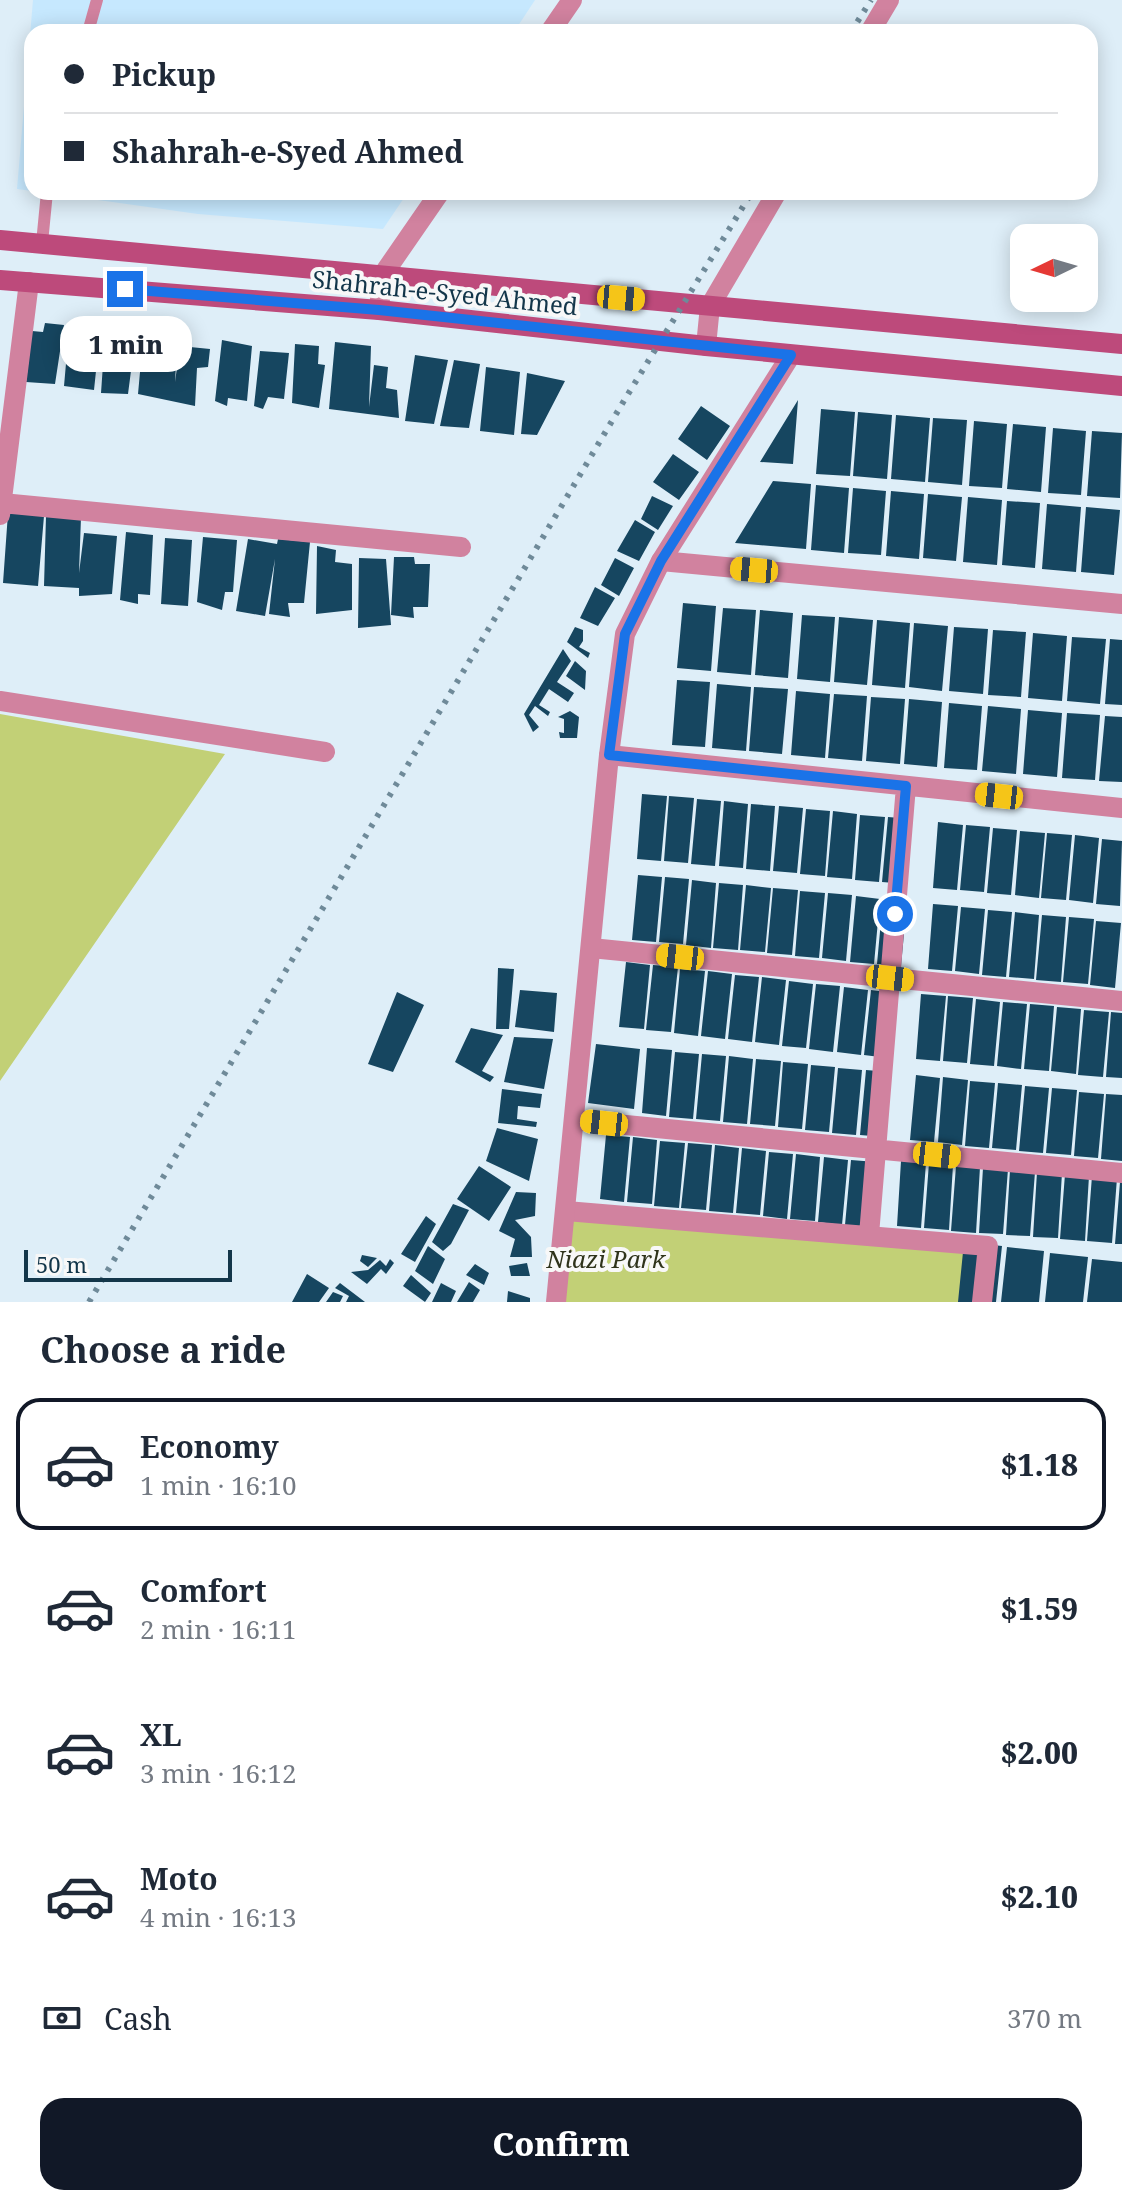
<!DOCTYPE html>
<meta charset="utf-8">
<style>
:root{--surface:#fff;--page:#f2f2f3;--text:#1f2937;--muted:#747a83;--line:#e0e1e3;--accent:#111827}
body{margin:0;font-family:"Noto Serif",serif;background:var(--page);color:var(--text);height:100vh;display:flex;flex-direction:column;font-size:30px;white-space:nowrap}
*{box-sizing:border-box;margin:0}
p{font-size:26px;color:var(--muted)}
.icon{flex:none;width:44px;height:44px;fill:none;stroke:currentColor;stroke-width:2;stroke-linecap:round;stroke-linejoin:round}
.map{position:relative;height:1302px;overflow:hidden}
.drawer{display:flex;flex-direction:column;background:var(--surface);flex:1}
.drawer>*{flex:none}
.guide{position:absolute;left:24px;top:24px;width:1074px;height:176px;border-radius:24px;box-shadow:0 4px 20px #0003;display:grid;align-content:center;height:176px;padding:0 40px;background:var(--surface)}
.needle{width:52px;rotate:265deg}
.tools{position:absolute;left:1010px;top:224px;display:grid;gap:16px}
.tools a{display:grid;place-items:center;width:88px;height:88px;border-radius:16px;background:var(--surface);box-shadow:0 4px 20px #0003;font-size:40px}
.scale{position:absolute;left:24px;bottom:20px;width:208px;box-sizing:border-box;padding-left:8px;border:4px solid #13364a;border-top:0;font-size:22px;line-height:28px;white-space:nowrap;color:#13364a;-webkit-text-stroke:6px #f8f8f8;paint-order:stroke}
.end{position:absolute;width:36px;height:36px;margin:-18px;border:10px solid #1a73e8;background:#fff;box-shadow:0 0 0 4px #fff}
.from{border-radius:50%}
.bubble{position:absolute;height:56px;border-radius:24px;background:var(--surface);box-shadow:0 4px 20px #0003;font-size:26px;font-weight:800;line-height:56px;text-align:center}
.car{position:absolute;width:24px;height:48px;margin:-24px -12px;border-radius:10px;box-shadow:0 0 6px 2px #0007;background:linear-gradient(#f5c518 24%,#345 0 40%,#f5c518 0 76%,#345 0 86%,#f5c518 0)}
.guide b{display:flex;align-items:center;gap:28px;height:76px;font-size:30px}
.guide b+b{border-top:2px solid var(--line)}
.guide i{width:20px;height:20px;background:var(--text)}
ul{padding:0;list-style:none}
li{display:flex;align-items:center;gap:24px;height:132px;margin:0 16px 12px;padding:0 24px;border:4px solid transparent;border-radius:24px}
li div{flex:1}
li b{display:block;font-size:30px}
li em{font-style:normal;font-weight:800}
li.current{border-color:var(--accent)}
li>.icon{width:72px;height:72px;stroke-width:1.5}
h2{padding:0 40px;font-size:36px;line-height:96px}
.pay{display:flex;align-items:center;gap:20px;height:88px;padding:0 40px;font-size:30px}
.pay p{margin-inline-start:auto}
.button{display:flex;gap:16px;margin-top:auto;padding:16px 40px}
.button a{flex:1;height:92px;border-radius:24px;background:var(--accent);color:#fff;font-size:32px;font-weight:800;line-height:92px;text-align:center}
.map>svg:first-child{display:block}
</style>
<div class="map">
<svg width="1122" height="1302" viewBox="0 0 1122 1302">
<rect width="100%" height="100%" fill="#deeef8"/>
<path fill="#c6e8fe" d="M33,0H535L514,32H32V191L17,189Z
M41,192H408L383,229L198,214Z"/>
<path fill="#c2d076" d="M0,714L225,754L0,1081Z
M566,1211L988,1246L983,1302H557Z"/>
<path fill="#164660" d="M45,323L64,325L55,384L26,382L32,331L43,332Z
M144,328L178,330L175,382L180,346L210,349L208,367L197,368L195,406L138,394Z
M69,330L100,333L94,390L64,386Z
M105,336L135,340L128,394L101,393Z
M222,340L252,346L247,401L228,398L227,406L215,401Z
M335,342L371,346L369,407L374,365L388,367L386,388L397,390L399,418L329,409Z
M295,344L319,346L318,364L325,365L319,408L292,403Z
M260,351L289,353L284,399L268,397L263,409L254,406Z
M415,355L448,360L434,424L405,421Z
M454,360L480,364L469,428L440,426Z
M486,367L520,372L514,435L480,431Z
M527,373L565,381L537,435L521,434Z
M798,400L793,464L760,462Z
M701,406L730,426L707,460L678,439Z
M821,409L855,412L850,476L816,474Z
M858,412L892,415L887,479L853,476Z
M896,415L930,418L925,482L891,479Z
M933,418L967,420L962,485L928,482Z
M974,421L1007,424L1002,488L969,486Z
M1013,424L1046,427L1041,492L1007,489Z
M1053,428L1086,431L1081,495L1048,493Z
M1092,431L1122,433L1120,498L1087,496Z
M673,454L699,472L679,500L653,482Z
M773,481L811,484L806,549L735,543Z
M816,485L849,488L844,553L811,550Z
M853,488L886,491L881,555L848,553Z
M891,491L924,494L919,559L886,556Z
M928,494L962,497L956,561L923,558Z
M652,496L673,506L658,530L641,519Z
M968,497L1002,500L997,565L963,562Z
M1007,501L1040,503L1035,568L1002,565Z
M1047,504L1081,507L1076,572L1042,569Z
M1086,507L1120,510L1114,575L1081,572Z
M8,513L44,516L38,586L3,583Z
M46,516L81,517L79,573L84,533L117,536L112,594L79,596V588L44,586Z
M635,520L655,532L639,561L617,551Z
M126,532L153,535L150,595L138,594V604L120,600Z
M203,537L237,540L233,592H225L222,610L197,602Z
M165,538L192,540L188,606L161,604Z
M248,539L277,544L278,539L310,542L304,603H288L290,617L269,614L275,559L265,616L236,611Z
M317,546L336,550L335,562L352,564V610L316,614Z
M394,557H414L415,564H430L428,607H413L414,618L391,615Z
M359,558L386,559L391,625L358,628Z
M615,558L634,568L619,596L601,585Z
M595,587L615,598L598,626L580,618Z
M683,603L716,606L711,671L677,668Z
M723,608L756,610L751,675L717,672Z
M760,610L793,613L788,678L755,675Z
M802,615L835,617L830,682L797,679Z
M839,617L873,620L867,685L834,682Z
M877,620L910,623L905,688L872,685Z
M914,623L948,626L942,691L909,687Z
M575,627L583,630V641L579,647L590,653L588,658L567,642Z
M954,627L988,629L983,694L949,691Z
M993,630L1026,632L1021,697L988,695Z
M1033,633L1067,636L1062,701L1028,698Z
M1072,637L1106,639L1100,704L1067,701Z
M1110,639L1122,640V705L1105,704Z
M563,649L571,661L557,682L574,693L568,702L549,689L539,705L550,712L548,716L535,706L529,715L539,727L533,732L524,714Z
M575,661L586,671L585,690L566,676Z
M677,680L710,682L705,747L672,745Z
M717,684L751,687L746,751L712,748Z
M754,687L788,689L782,754L749,751Z
M796,691L830,694L825,758L791,755Z
M834,694L867,696L862,761L828,758Z
M871,697L905,699L900,764L866,761Z
M909,699L942,702L937,767L904,764Z
M949,703L982,706L977,770L944,768Z
M988,706L1021,709L1016,774L982,771Z
M1028,710L1062,713L1057,777L1023,774Z
M570,711L579,717L577,738H560L559,732L564,733V719L558,717Z
M1067,713L1100,715L1095,780L1062,778Z
M1105,716L1122,717V782L1099,781Z
M642,794L667,796L661,861L637,859Z
M669,796L694,798L688,863L664,861Z
M697,799L721,801L715,866L691,864Z
M724,801L748,804L743,868L719,866Z
M751,804L775,806L770,871L746,869Z
M779,806L803,808L797,873L773,871Z
M806,809L830,811L825,876L800,874Z
M833,811L857,814L852,879L827,877Z
M860,815L885,817L879,882L855,880Z
M888,817L912,819L907,884L882,882Z
M938,822L963,825L957,890L933,888Z
M966,825L990,827L984,892L960,890Z
M993,828L1017,830L1011,895L987,893Z
M1020,831L1045,833L1039,898L1015,895Z
M1047,833L1072,835L1066,900L1041,898Z
M1075,835L1099,838L1093,903L1069,900Z
M1102,839L1122,841L1120,906L1096,904Z
M638,875L662,877L656,942L632,940Z
M665,877L689,879L683,944L659,942Z
M692,880L716,883L711,948L686,945Z
M719,883L743,885L738,950L713,948Z
M746,885L771,888L765,952L740,950Z
M773,888L798,890L792,955L767,953Z
M800,891L825,893L819,958L795,956Z
M828,893L852,895L846,961L822,958Z
M856,896L880,899L874,964L850,962Z
M883,899L907,901L901,966L877,964Z
M933,904L958,906L952,971L928,969Z
M961,907L985,909L979,974L955,971Z
M988,910L1012,912L1006,977L982,975Z
M1015,912L1039,915L1034,979L1009,977Z
M1042,915L1066,917L1061,982L1036,980Z
M1069,917L1094,919L1088,984L1063,982Z
M1096,921L1121,923L1115,988L1090,985Z
M626,962L650,965L644,1029L619,1027Z
M653,965L678,967L671,1032L646,1030Z
M498,968L514,969L509,1029H496Z
M680,969L705,971L698,1036L674,1033Z
M708,971L732,974L725,1039L701,1036Z
M735,975L759,977L752,1042L728,1039Z
M762,977L786,980L779,1045L755,1042Z
M789,981L813,984L806,1048L782,1046Z
M816,984L840,986L833,1052L809,1049Z
M844,987L868,990L861,1055L837,1052Z
M520,990L557,993L554,1032L515,1027Z
M871,990L895,993L888,1058L864,1055Z
M397,992L424,1005L393,1072L368,1064Z
M921,994L946,996L940,1061L916,1059Z
M948,996L973,998L967,1063L943,1061Z
M976,999L1000,1002L994,1066L970,1064Z
M1003,1002L1027,1004L1021,1069L997,1066Z
M1030,1004L1054,1006L1049,1071L1024,1069Z
M1057,1007L1081,1009L1076,1074L1051,1071Z
M1084,1010L1109,1012L1103,1077L1078,1075Z
M1111,1012L1122,1013V1078L1106,1077Z
M471,1028L503,1035L482,1071L494,1077L490,1082L455,1062Z
M514,1037L553,1039L544,1089L504,1082Z
M596,1044L640,1049L634,1109L588,1103Z
M647,1048L672,1050L666,1116L642,1113Z
M675,1052L699,1054L693,1119L669,1117Z
M702,1054L726,1056L720,1121L696,1119Z
M729,1056L753,1059L747,1124L723,1122Z
M756,1059L781,1061L775,1126L750,1124Z
M783,1062L808,1064L802,1129L778,1127Z
M811,1065L835,1067L829,1132L805,1130Z
M838,1068L862,1070L856,1135L832,1133Z
M866,1070L890,1072L884,1137L860,1135Z
M916,1075L940,1078L934,1142L910,1140Z
M943,1077L968,1080L962,1145L938,1142Z
M970,1081L995,1083L989,1148L965,1146Z
M998,1083L1022,1085L1016,1150L992,1148Z
M1025,1086L1049,1088L1043,1153L1019,1151Z
M1052,1088L1077,1090L1071,1155L1046,1153Z
M502,1089L542,1094L540,1108L518,1106L517,1119L537,1122L536,1127L498,1123Z
M1079,1092L1104,1094L1098,1158L1074,1156Z
M1106,1094L1122,1095V1161L1101,1159Z
M497,1128L538,1139L529,1181L486,1161Z
M606,1135L630,1137L624,1202L600,1199Z
M633,1137L657,1140L652,1204L627,1202Z
M660,1141L685,1143L679,1208L654,1206Z
M688,1143L712,1145L706,1210L681,1208Z
M715,1145L739,1148L733,1213L709,1211Z
M742,1148L766,1151L760,1215L736,1213Z
M769,1152L793,1154L787,1219L763,1216Z
M796,1154L820,1157L815,1221L790,1219Z
M824,1157L848,1160L842,1225L818,1222Z
M851,1160L876,1162L869,1227L845,1225Z
M901,1161L926,1163L921,1228L897,1226Z
M929,1163L953,1165L949,1230L924,1228Z
M479,1166L511,1187L489,1221L457,1199Z
M956,1166L980,1167L976,1233L951,1231Z
M983,1168L1008,1169L1003,1234L979,1233Z
M1010,1170L1035,1172L1030,1236L1006,1235Z
M1037,1172L1062,1173L1058,1238L1033,1237Z
M1065,1174L1089,1176L1085,1241L1060,1239Z
M1092,1176L1117,1178L1112,1243L1087,1241Z
M1120,1182H1122V1244H1115Z
M516,1192L536,1193L535,1216L515,1220L531,1237L532,1257H510L515,1239L499,1231Z
M453,1204L469,1210L451,1244L443,1251L432,1242Z
M426,1216L436,1224L415,1262L401,1254Z
M964,1242L1002,1246L996,1302H958Z
M428,1246L445,1259L433,1284L415,1271Z
M1007,1247L1044,1251L1039,1302H1001Z
M1050,1253L1088,1257L1083,1302H1045Z
M362,1255L377,1258L368,1267L360,1261Z
M390,1259L394,1263L386,1274L381,1269L367,1284L351,1272L368,1270L380,1260L386,1266Z
M1092,1259L1122,1262V1302H1087Z
M527,1263L530,1276H511L509,1266Z
M475,1264L489,1273L484,1285L466,1275Z
M307,1274L329,1288L319,1302H292Z
M411,1275L431,1293L425,1302L403,1286Z
M469,1282L480,1290L473,1302H457Z
M340,1283L365,1302H346L349,1296L335,1288Z
M441,1283L456,1291L451,1302H432Z
M508,1291L530,1298V1302H507Z
M333,1292L343,1296L340,1302H326Z"/>
<g fill="none" stroke-linecap="round" stroke-linejoin="round">
<path stroke="#d1829f" stroke-width="12" d="M88,32L97,0
M42,243L47,192"/>
<path stroke="#d1829f" stroke-width="20" d="M870,32L889,0
M706,346L710,306L777,192
M2,503L461,547
M0,515L29,282
M661,561L1122,604
M0,701L325,752
M609,755L1122,808
M591,948L1122,1001
M574,1120L1122,1173
M566,1211L988,1246L982,1302
M869,1235L906,786"/>
<path stroke="#d1829f" stroke-width="20" d="M550,32L572,0
M379,310L382,276L440,192
M556,1302L609,755L625,634L661,561L791,355"/>
<path stroke="#bd4a7b" stroke-width="20" d="M0,240L1122,344
M0,280L379,310L706,346L1122,386"/>
<path stroke="#6f8a99" stroke-width="6" stroke-dasharray="4 8" stroke-linecap="butt" d="M851,32L871,0
M89,1302L625,399L752,192"/>
</g>
<g fill="none" stroke-linecap="round" stroke-linejoin="round">
<path stroke="#1a73e8" stroke-width="10" d="M125,289L379,310L791,355L661,561L625,634L609,755L906,786L895,914"/>
</g>
<g text-anchor="middle" dominant-baseline="central" stroke-width="8" stroke-linejoin="round" paint-order="stroke">
<g font-size="24" fill="#13364a" stroke="#f8f8f8">
<text transform="translate(445 292) rotate(6)">Shahrah-e-Syed Ahmed</text>
</g>
<g font-size="24" font-style="italic" fill="#2f331b" stroke="#f8f8f8">
<text x="606" y="1258">Niazi Park</text>
</g>
</g>
</svg>
<div class="tools">
<a><svg class="needle" viewBox="-14 -14 28 28"><path d="M0-13l5 13h-10z" fill="#e53935"/><path d="M0 13l5-13h-10z" fill="#747a83"/></svg></a>
</div>
<div class="scale">50 m</div>
<i class="end from" style="left:895px;top:914px"></i>
<i class="end" style="left:125px;top:289px"></i>
<div class="bubble" style="left:60px;top:316px;width:132px">1 min</div>
<i class="car" style="left:621px;top:298px;rotate:95deg"></i>
<i class="car" style="left:754px;top:570px;rotate:275deg"></i>
<i class="car" style="left:999px;top:796px;rotate:276deg"></i>
<i class="car" style="left:680px;top:957px;rotate:276deg"></i>
<i class="car" style="left:890px;top:978px;rotate:96deg"></i>
<i class="car" style="left:604px;top:1123px;rotate:276deg"></i>
<i class="car" style="left:937px;top:1155px;rotate:96deg"></i>
<div class="guide">
<b><i class="from"></i>Pickup</b>
<b><i></i>Shahrah-e-Syed Ahmed</b>
</div>
</div>
<section class="drawer">
<h2>Choose a ride</h2>
<ul>
<li class="current"><svg class="icon" aria-label="car" viewBox="0 0 24 24"><path d="M5 17H2v-5l4-1 3-4h7l3 4 3 1v5h-3M9 17h6M6 11h13"/><circle cx="7" cy="17" r="2"/><circle cx="17" cy="17" r="2"/></svg><div><b>Economy</b><p>1 min · 16:10</p></div><em>$1.18</em></li>
<li><svg class="icon" aria-label="car" viewBox="0 0 24 24"><path d="M5 17H2v-5l4-1 3-4h7l3 4 3 1v5h-3M9 17h6M6 11h13"/><circle cx="7" cy="17" r="2"/><circle cx="17" cy="17" r="2"/></svg><div><b>Comfort</b><p>2 min · 16:11</p></div><em>$1.59</em></li>
<li><svg class="icon" aria-label="car" viewBox="0 0 24 24"><path d="M5 17H2v-5l4-1 3-4h7l3 4 3 1v5h-3M9 17h6M6 11h13"/><circle cx="7" cy="17" r="2"/><circle cx="17" cy="17" r="2"/></svg><div><b>XL</b><p>3 min · 16:12</p></div><em>$2.00</em></li>
<li><svg class="icon" aria-label="car" viewBox="0 0 24 24"><path d="M5 17H2v-5l4-1 3-4h7l3 4 3 1v5h-3M9 17h6M6 11h13"/><circle cx="7" cy="17" r="2"/><circle cx="17" cy="17" r="2"/></svg><div><b>Moto</b><p>4 min · 16:13</p></div><em>$2.10</em></li>
</ul>
<div class="pay"><svg class="icon" aria-label="cash" viewBox="0 0 24 24"><path d="M3 7h18v10H3z"/><circle cx="12" cy="12" r="2"/></svg>Cash<p>370 m</p></div>
<div class="button"><a>Confirm</a></div>
</section>
